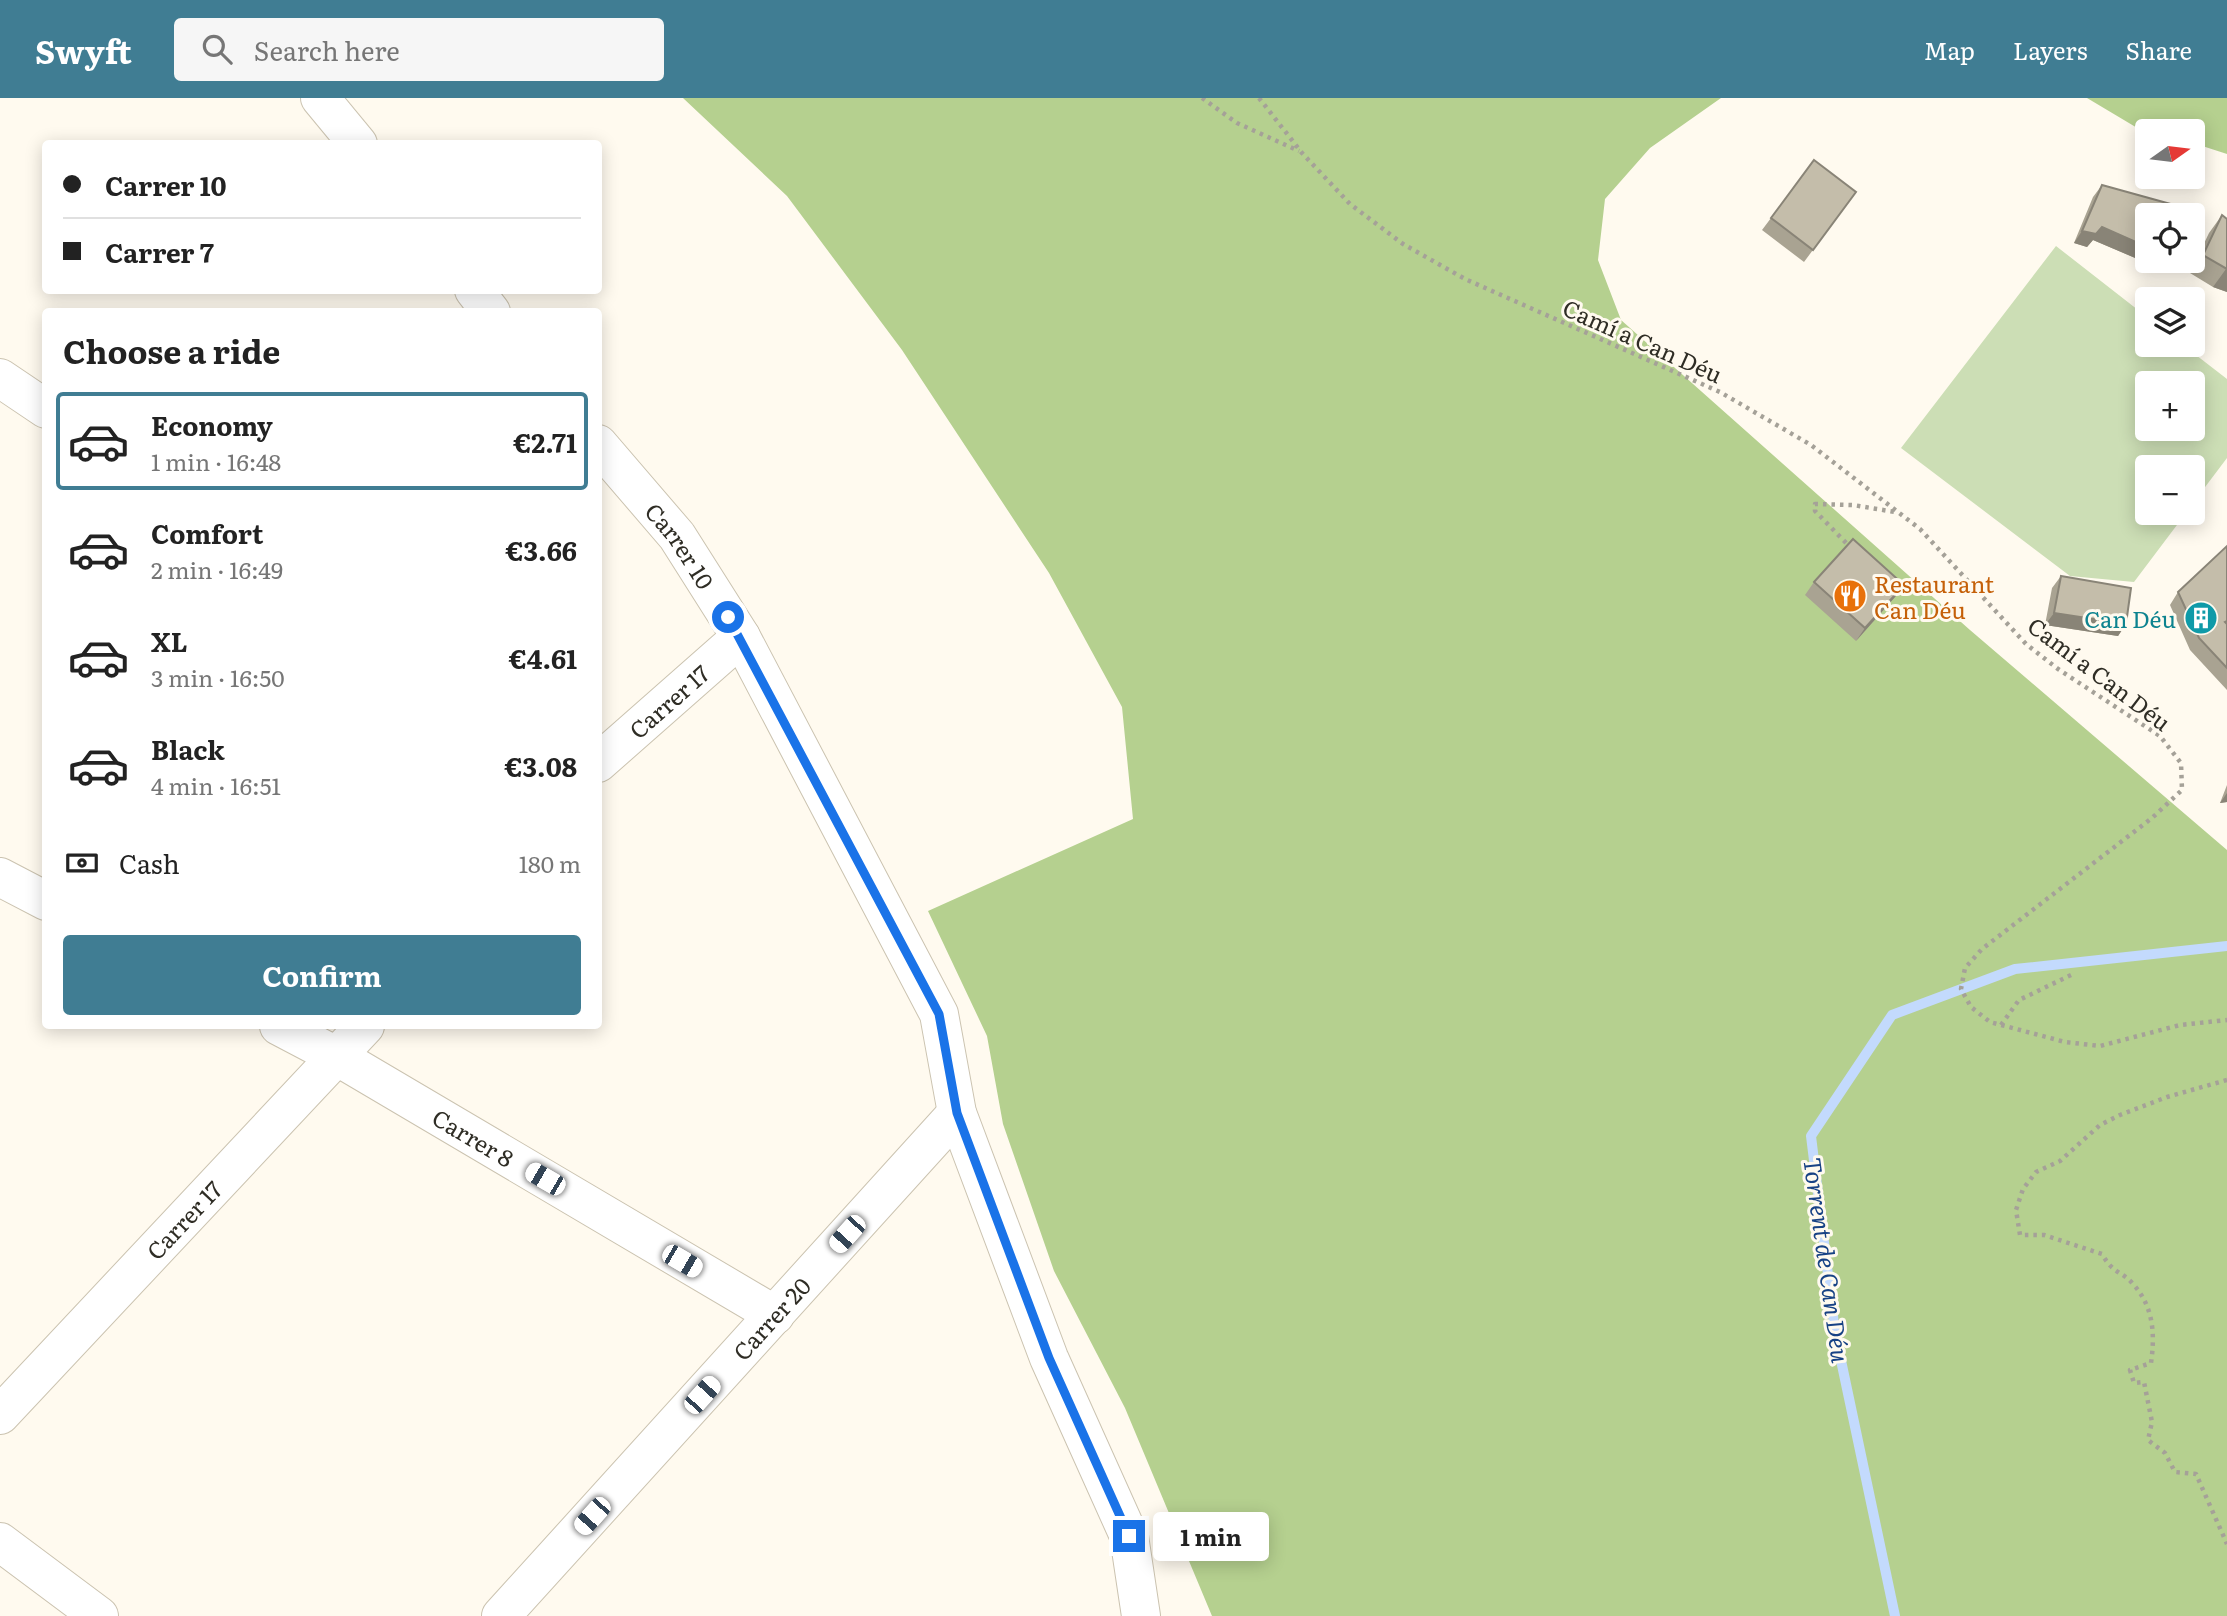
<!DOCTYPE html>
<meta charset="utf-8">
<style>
:root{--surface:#fff;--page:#f6f6f6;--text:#222;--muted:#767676;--line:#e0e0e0;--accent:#407d93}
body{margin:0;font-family:Literata,serif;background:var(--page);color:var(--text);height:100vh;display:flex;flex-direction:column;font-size:26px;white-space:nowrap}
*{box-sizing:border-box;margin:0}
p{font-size:23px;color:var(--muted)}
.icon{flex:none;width:38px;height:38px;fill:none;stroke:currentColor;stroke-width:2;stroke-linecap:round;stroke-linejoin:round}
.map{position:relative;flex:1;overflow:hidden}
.side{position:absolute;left:42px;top:210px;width:560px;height:721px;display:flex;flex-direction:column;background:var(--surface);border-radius:7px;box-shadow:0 4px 18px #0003}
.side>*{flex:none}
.top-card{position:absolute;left:42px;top:42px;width:560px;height:154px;border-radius:7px;box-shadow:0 4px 18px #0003;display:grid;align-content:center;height:154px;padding:0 21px;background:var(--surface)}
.needle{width:46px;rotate:76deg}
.fabs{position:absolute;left:2135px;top:21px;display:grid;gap:14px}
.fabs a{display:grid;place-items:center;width:70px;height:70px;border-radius:7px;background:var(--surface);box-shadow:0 4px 18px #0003;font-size:35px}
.end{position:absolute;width:32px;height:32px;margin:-16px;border:9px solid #1a73e8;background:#fff;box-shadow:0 0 0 4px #fff}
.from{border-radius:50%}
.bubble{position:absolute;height:49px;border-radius:7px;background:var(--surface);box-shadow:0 4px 18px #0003;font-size:23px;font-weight:700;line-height:49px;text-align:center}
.car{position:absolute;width:21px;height:42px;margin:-21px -10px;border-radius:9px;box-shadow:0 0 5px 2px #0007;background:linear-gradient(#fff 24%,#345 0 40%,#fff 0 76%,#345 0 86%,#fff 0)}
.top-card b{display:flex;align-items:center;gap:24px;height:66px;font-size:26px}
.top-card b+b{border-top:2px solid var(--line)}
.top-card i{width:18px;height:18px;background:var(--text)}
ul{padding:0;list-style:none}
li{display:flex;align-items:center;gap:21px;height:98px;margin:0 14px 10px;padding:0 7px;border:4px solid transparent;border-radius:7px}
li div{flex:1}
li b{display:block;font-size:26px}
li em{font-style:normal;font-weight:700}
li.on{border-color:var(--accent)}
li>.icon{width:63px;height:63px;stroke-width:1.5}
h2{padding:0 21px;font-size:32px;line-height:84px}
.pay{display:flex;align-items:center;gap:18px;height:77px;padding:0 21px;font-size:26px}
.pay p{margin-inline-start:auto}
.action{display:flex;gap:14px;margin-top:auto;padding:14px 21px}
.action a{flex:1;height:80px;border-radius:7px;background:var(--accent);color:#fff;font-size:28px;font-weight:700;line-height:80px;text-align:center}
header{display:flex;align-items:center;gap:42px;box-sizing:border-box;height:98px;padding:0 35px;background:var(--accent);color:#fff}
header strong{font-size:33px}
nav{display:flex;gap:38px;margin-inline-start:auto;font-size:24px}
.search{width:490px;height:63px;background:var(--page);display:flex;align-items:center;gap:18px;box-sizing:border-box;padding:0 24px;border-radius:7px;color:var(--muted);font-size:26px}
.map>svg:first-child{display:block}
</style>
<header>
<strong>Swyft</strong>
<div class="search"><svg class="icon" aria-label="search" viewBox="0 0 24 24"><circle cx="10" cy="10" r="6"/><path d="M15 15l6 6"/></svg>Search here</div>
<nav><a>Map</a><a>Layers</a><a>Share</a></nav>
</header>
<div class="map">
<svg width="2227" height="1518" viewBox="0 0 2227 1518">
<rect width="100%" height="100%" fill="#fffaef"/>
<path fill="#ccdeb5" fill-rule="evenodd" d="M2056,148L2147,219V247H2183L2227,281V360L2193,405V369H2147V415H2186L2134,484L2070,478L1901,350ZM2147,285H2193V331H2147Z"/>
<path fill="#b5d08f" d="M683,0H1721L1650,50L1605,101L1598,162L1621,222L1970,532L2227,752V1518H1212L1125,1310L1054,1173L1003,1026L987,938L928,813L1133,721L1122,609L1049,475L902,252L787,98Z
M2087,0H2227V56L2193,45V33L2144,34Z"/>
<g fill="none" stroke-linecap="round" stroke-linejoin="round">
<path stroke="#c3dafd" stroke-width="10" d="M1895,1518L1835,1234L1811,1038L1892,917L2015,871L2227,848"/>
<defs>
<g id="minor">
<path d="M320,0L358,46"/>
<path d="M474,192L491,214"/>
<path d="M0,280L46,311"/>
<path id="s1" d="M598,346L677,438L741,539L939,916L957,1015L1049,1260L1129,1438L1141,1518"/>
<path id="s2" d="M598,665L741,539"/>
<path d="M0,779L46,803"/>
<path id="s3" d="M279,928L338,959L775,1217"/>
<path id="s4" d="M0,1317L365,928"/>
<path d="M0,1444L99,1518"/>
<path id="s5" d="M501,1518L957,1015"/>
</g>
</defs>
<use href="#minor" stroke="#cbc3b0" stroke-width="40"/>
<path stroke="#a5a198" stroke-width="4.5" stroke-dasharray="3.5 5" stroke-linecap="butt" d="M1202,0L1237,25L1299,53
M1259,0L1302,55L1350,106L1403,146L1465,181L1720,294L1811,347L1920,431L2026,546L2058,571L2160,638L2181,665L2182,692L2152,720L1982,851L1965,870L1961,891L1971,909L1990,924L2065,944L2100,948L2180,927L2227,922
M1852,451L1815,413V406L1853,407L1895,414
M2001,927L2019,902L2071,877
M2227,982L2167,999L2120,1017L2100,1027L2060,1063L2036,1074L2023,1091L2016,1112L2020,1137H2044L2102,1156C2113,1176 2122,1173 2133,1186C2154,1209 2155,1237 2151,1265L2130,1272L2134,1285L2144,1284L2152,1324L2148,1342L2165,1355L2175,1374L2196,1376L2227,1446"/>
<use href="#minor" stroke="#fff" stroke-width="38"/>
</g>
<path fill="#a9a392" d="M2102,87L2147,163H2167L2161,171L2093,142L2087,149L2074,145L2093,99Z
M1847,106L1804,164L1762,132L1771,120Z
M2222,117L2227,121V194L2213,189L2190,175L2209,135Z
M2227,448V592L2190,552L2170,507L2178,494Z
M2061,478L2126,526L2118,538L2045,527L2052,490Z
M1814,484L1904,487L1895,499L1856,543L1805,497Z
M2227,687V704L2220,705Z"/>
<path fill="#898477" d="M2102,129L2147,149V163H2167L2161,171L2093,142L2087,149L2074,145L2082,133Z
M2226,171H2227V194L2213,189Z
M1904,487L1895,499L1856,543L1865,530Z
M2054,515L2126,526L2118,538L2045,527Z
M2227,695V704L2220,705Z"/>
<path fill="#c4bdaa" stroke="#898477" stroke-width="2" d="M1814,62L1856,94L1813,152L1771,120Z
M2102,87L2185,110L2183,117H2147V149L2102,129L2096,136L2082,133Z
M2222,117L2227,121V171L2203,157Z
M1853,441L1904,487L1865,530L1814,484Z
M2227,448V523L2225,524L2227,526V570L2199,540L2178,494Z
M2061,478L2131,490L2126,526L2054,515Z"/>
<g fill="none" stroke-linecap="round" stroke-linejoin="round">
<path stroke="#1a73e8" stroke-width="9" d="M728,519L939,916L957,1015L1049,1260L1129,1438"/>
</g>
<defs>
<symbol id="restaurant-disc" viewBox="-11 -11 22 22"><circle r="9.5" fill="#e8710a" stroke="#fffaef"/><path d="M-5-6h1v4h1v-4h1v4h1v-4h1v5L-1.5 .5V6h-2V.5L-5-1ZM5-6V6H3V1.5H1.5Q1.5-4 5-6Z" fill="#fff"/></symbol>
<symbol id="building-disc" viewBox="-11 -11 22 22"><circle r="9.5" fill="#0f9aa8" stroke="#fffaef"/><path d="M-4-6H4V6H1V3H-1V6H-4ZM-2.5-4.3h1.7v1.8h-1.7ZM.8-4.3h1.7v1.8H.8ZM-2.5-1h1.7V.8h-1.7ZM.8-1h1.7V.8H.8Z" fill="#fff"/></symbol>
</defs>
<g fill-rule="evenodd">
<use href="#restaurant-disc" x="1831" y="479" width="38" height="38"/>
<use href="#building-disc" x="2182" y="501" width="38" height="38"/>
</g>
<g text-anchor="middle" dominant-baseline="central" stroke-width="6" stroke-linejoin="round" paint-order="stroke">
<g font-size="23" fill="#2f2d25" stroke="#fffaef">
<text transform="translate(1643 242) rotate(24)">Camí a Can Déu</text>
<text stroke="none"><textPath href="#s1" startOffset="131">Carrer 10</textPath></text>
<text transform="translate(2100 575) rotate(37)">Camí a Can Déu</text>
<text stroke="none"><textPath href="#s2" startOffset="94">Carrer 17</textPath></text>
<text stroke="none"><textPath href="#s3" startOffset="224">Carrer 8</textPath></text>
<text stroke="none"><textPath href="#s4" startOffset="268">Carrer 17</textPath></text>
<text stroke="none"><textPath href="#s5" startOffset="402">Carrer 20</textPath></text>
</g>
<g font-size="23" fill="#c56008" stroke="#fffaef" text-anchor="start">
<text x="1874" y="485">Restaurant<tspan x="1874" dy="26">Can Déu</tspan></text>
</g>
<g font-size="23" fill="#0d838f" stroke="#fffaef" text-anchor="end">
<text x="2176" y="520">Can Déu</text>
</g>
<g font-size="24" font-style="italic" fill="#174285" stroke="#fffaef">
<text transform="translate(1828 1162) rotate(82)">Torrent de Can Déu</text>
</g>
</g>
</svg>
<div class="fabs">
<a><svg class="needle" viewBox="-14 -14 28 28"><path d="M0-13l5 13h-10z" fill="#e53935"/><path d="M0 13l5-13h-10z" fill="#767676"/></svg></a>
<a><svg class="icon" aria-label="locate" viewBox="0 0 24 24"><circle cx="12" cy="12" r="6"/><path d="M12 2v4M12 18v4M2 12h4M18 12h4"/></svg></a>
<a><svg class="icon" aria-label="layers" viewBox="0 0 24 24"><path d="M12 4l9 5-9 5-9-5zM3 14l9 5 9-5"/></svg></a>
<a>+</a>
<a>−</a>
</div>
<i class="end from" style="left:728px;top:519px"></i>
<i class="end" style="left:1129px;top:1438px"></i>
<div class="bubble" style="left:1153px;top:1414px;width:116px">1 min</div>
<i class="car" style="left:545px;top:1081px;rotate:300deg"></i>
<i class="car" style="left:847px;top:1136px;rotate:222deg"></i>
<i class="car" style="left:682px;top:1163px;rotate:120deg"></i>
<i class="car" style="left:702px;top:1297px;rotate:42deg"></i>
<i class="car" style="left:592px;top:1418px;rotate:222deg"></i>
<div class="top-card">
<b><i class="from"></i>Carrer 10</b>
<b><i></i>Carrer 7</b>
</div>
<section class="side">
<h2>Choose a ride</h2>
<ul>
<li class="on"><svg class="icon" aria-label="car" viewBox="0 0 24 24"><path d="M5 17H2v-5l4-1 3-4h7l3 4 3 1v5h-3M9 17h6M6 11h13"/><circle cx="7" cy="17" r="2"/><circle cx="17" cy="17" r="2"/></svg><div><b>Economy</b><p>1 min · 16:48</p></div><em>€2.71</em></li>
<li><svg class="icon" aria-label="car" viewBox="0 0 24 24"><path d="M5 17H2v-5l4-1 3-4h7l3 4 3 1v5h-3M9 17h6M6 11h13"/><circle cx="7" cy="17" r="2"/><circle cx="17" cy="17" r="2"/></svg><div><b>Comfort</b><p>2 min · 16:49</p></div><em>€3.66</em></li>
<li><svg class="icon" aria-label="car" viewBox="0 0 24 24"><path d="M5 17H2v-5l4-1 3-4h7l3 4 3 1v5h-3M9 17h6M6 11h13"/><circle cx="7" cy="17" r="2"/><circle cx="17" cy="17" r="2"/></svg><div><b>XL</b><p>3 min · 16:50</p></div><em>€4.61</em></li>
<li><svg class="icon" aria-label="car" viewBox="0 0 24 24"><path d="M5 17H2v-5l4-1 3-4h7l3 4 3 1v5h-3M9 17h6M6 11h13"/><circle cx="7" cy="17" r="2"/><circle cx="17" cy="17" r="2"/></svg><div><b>Black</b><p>4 min · 16:51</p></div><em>€3.08</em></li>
</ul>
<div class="pay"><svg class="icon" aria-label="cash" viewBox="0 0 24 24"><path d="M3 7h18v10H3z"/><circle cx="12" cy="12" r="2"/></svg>Cash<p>180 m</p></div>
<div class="action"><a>Confirm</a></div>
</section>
</div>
